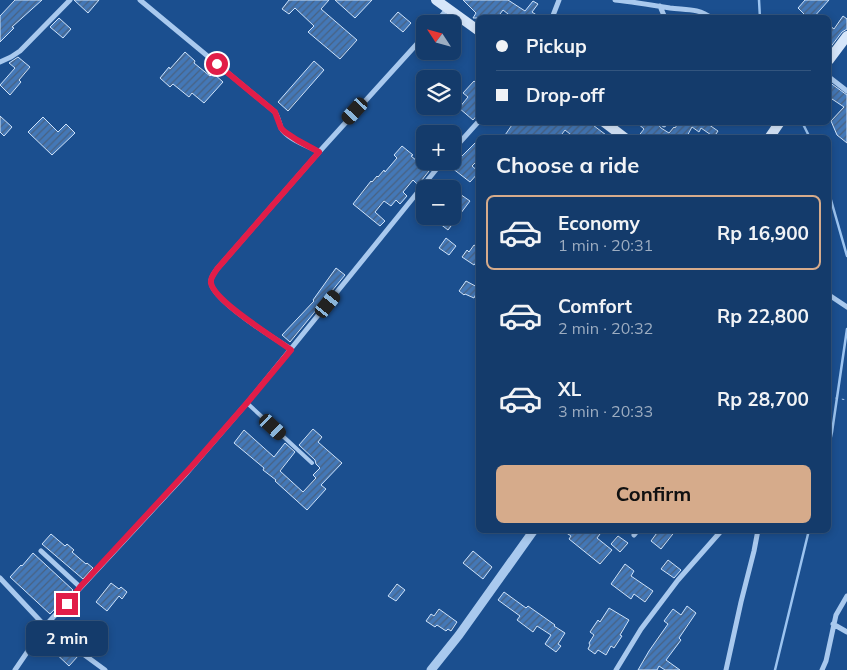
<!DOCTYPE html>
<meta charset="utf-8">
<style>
:root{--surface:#143b6b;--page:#214673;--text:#f1f3f6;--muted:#9dadc1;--line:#33557e;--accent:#d6ab8b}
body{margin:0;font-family:Mulish,sans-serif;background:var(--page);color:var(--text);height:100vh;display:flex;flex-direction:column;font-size:19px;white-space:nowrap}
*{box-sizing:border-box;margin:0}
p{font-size:16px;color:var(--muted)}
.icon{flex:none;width:28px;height:28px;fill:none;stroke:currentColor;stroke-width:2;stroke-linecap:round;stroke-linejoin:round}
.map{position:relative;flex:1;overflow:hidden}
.drawer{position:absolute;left:476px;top:135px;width:355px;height:398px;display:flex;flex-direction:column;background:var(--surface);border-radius:8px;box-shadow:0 2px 8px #0003,0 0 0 1px var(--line)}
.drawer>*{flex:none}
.guide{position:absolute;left:476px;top:15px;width:355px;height:110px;border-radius:8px;box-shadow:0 2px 8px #0003,0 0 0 1px var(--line);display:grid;align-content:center;height:110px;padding:0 20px;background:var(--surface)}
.needle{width:32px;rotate:306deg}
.fabs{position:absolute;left:416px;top:15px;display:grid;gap:10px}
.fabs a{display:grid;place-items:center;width:45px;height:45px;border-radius:8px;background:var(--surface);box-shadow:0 2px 8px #0003,0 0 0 1px var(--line);font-size:25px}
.end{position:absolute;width:22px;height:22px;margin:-11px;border:6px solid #e11d48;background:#fff;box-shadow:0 0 0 2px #fff}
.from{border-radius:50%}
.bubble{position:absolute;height:35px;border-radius:8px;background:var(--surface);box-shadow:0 2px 8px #0003,0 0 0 1px var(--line);font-size:16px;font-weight:700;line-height:35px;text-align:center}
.car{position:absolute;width:15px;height:30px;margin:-15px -8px;border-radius:6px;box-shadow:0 0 4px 1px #0007;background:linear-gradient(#222 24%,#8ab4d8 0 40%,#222 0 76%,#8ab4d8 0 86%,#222 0)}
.guide b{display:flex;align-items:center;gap:18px;height:48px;font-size:19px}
.guide b+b{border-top:1px solid var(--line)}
.guide i{width:12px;height:12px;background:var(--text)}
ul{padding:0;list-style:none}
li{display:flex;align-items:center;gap:15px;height:75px;margin:0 10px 8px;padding:0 10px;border:2px solid transparent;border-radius:8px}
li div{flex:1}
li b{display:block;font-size:19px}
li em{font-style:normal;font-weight:700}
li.active{border-color:var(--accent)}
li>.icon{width:45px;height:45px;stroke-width:1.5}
h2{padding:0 20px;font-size:22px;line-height:60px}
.primary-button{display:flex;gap:10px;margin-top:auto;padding:10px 20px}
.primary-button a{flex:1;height:58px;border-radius:8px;background:var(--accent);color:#111;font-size:20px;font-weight:700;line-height:58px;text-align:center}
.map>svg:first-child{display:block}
</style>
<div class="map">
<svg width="847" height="670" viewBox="0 0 847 670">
<defs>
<pattern id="building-hatch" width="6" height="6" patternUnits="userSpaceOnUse" patternTransform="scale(1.25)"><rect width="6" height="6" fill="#4478b7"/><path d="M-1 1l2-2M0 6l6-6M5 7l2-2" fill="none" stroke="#486282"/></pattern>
</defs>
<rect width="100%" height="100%" fill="#1b4f8f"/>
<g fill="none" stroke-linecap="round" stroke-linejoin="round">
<path stroke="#9cc4f0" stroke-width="2.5" d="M759,0L760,18
M802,122L810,138
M829,193L847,256
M829,446L832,432L847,329
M775,670L809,530"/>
</g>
<path fill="url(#building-hatch)" stroke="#cfe3fa" d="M15,0H42L12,27L14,28L0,42V16Z
M74,0H99L88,13Z
M289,0H329L321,9L357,40L340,59L308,32L314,26L295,8L289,14L282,9Z
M335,0H372L355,18Z
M463,0H508L525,11L533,1L538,4L532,12L541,18H513L503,10L497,18H473L476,13Z
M805,0H829L813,18H808L798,8Z
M398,12L411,23L403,32L390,21Z
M843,16L847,19V29L842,32L829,49V25L834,29Z
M59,18L71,29L63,38L50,27Z
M185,52L195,61L194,63L210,76L213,73L223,82L204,103L192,93L189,97L173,84L170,87L160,78L169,67L170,69Z
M18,57L30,67L19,80L21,82L10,95L0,85L15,68L9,63Z
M314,61L324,70L288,111L278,102Z
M474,81L479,85V106L475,110L479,113L473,120L459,108L468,97L463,93Z
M829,82L847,95V143L837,135L831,121L844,107L829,97Z
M0,116L12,127L4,136L0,132Z
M43,117L58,132L66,124L75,133L52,155L28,132Z
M514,122H589L610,138H575L565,130L559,138H503Z
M636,122H656L661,128L669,133L674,127L675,128L679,122H705L718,131L714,137L701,128L699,132L692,127L686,138H637L644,129Z
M479,139V159L472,166L479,172L470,182L452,168L460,158Z
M402,146L413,155L411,156L429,171L418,185L413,180L403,192L407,196L400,204L396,200L391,206L384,201L375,212L385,221L380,226L353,204L371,181L372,182L377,176L378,177L384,170L385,172L397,158L394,155Z
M457,192L470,201L448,230L435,220L438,216H452V198Z
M446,238L456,246L449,255L439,248Z
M474,245L479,248V259L474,265L462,257L467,250L469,252Z
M336,268L345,275L290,342L282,335L314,301L313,300Z
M466,281L479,288L474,298L465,294L464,295L459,291Z
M313,429L322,437L318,442L342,463L321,485L326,489L307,510L275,481L276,480L263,470L264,468L234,443L244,430L274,457L285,443L295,452L280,471L303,492L316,478L313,475L320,468L316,464L315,460L299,445Z
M562,530H603L597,538L612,550L600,564L569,539L571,536Z
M659,530H676L661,549L651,541Z
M51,534L65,546L67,544L74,550L72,552L86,564L87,563L93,568L83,579L42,544Z
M618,536L628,543L620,552L611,544Z
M473,551L492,567L483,579L463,563Z
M33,553L73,590L50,614L10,577L21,565L22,566Z
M668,560L681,570L674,578L661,569Z
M625,564L634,571L631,576L653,591L645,602L634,594L631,599L611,584Z
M111,583L119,589L121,587L127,592L122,599L119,596L107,611L96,602Z
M397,584L405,590L396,601L388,596Z
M504,592L526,608L528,606L555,625L554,626L565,633L558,644L561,646L556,652L545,644L551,635L537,626L533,632L517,620L520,616L498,600Z
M687,606L696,613L679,638L681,640L666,660L680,670H665L659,666L657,670H638L649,651L668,624L664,621L673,609L681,615Z
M609,608L629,620L620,635L622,636L614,648L611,646L606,655L598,650L595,654L588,649L590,645L589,643L594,635L590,632L598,620L600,622Z
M439,609L457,622L451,631L448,629L446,631L437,625L435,627L426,621L431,614L434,616Z
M57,640L78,656L69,666L50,648Z"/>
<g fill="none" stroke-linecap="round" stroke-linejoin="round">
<path stroke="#a9c9ee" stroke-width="1" stroke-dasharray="2.5 4" stroke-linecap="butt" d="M829,397L847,400"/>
<path stroke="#a9c9ee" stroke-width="4" d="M247,403L312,463"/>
<path stroke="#a9c9ee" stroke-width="5" d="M140,0L275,112C278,117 279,122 281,128C287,139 308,146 319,152
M615,0C634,2 652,5 670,8C685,10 699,8 711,18
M660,6L665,18
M552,18L559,0
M435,24L447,9
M0,62L11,57L20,51L70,0
M829,77L847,91
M664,125L665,122
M452,151L479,121
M829,295L847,307
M291,349C275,339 213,301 211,283C210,278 214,273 217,269L319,152L425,35
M634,535L638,530
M41,551L80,587
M0,578L45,626L184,476L247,403L443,161
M833,624L847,632
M15,670L45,626L105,670
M616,670L641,629L678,580L722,530
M726,670L741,602L754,551L758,530
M822,670L826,661L836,615L847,596"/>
<path stroke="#a9c9ee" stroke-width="9" d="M431,670L459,635L534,530"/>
<path stroke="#d6e6fa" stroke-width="10" d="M436,0L479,31
M829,60L847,36
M604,122L625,138
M769,138L780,122"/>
</g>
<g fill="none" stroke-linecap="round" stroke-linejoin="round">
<path stroke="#e11d48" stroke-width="6" d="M67,604L80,587L192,466L247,403L291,350C275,338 214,301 211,283C210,278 214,274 217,269L319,152L297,140L285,132L281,128L275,112L217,64"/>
</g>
</svg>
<div class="fabs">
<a><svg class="needle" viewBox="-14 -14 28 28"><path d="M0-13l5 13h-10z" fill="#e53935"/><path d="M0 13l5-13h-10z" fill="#9dadc1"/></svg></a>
<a><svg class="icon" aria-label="layers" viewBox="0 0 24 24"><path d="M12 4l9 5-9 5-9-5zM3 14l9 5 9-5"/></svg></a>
<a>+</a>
<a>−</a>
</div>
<i class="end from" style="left:217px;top:64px"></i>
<i class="end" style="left:67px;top:604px"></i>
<div class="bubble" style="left:26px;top:621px;width:82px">2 min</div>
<i class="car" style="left:355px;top:111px;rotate:222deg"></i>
<i class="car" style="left:328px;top:304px;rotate:39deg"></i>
<i class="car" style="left:273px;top:427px;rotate:133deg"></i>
<div class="guide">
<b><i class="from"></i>Pickup</b>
<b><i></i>Drop-off</b>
</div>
<section class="drawer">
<h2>Choose a ride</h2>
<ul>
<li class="active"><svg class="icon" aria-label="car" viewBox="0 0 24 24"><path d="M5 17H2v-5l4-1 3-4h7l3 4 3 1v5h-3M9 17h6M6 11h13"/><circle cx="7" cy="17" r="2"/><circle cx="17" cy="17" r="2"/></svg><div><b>Economy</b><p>1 min · 20:31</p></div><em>Rp 16,900</em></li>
<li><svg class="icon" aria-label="car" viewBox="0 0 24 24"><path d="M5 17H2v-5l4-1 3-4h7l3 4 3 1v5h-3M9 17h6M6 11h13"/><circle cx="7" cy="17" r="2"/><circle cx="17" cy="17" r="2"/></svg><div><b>Comfort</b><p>2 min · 20:32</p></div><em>Rp 22,800</em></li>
<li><svg class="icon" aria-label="car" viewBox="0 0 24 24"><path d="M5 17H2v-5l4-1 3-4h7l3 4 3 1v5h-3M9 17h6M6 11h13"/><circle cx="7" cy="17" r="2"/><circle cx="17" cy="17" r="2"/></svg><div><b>XL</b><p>3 min · 20:33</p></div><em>Rp 28,700</em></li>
</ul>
<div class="primary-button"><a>Confirm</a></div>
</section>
</div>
